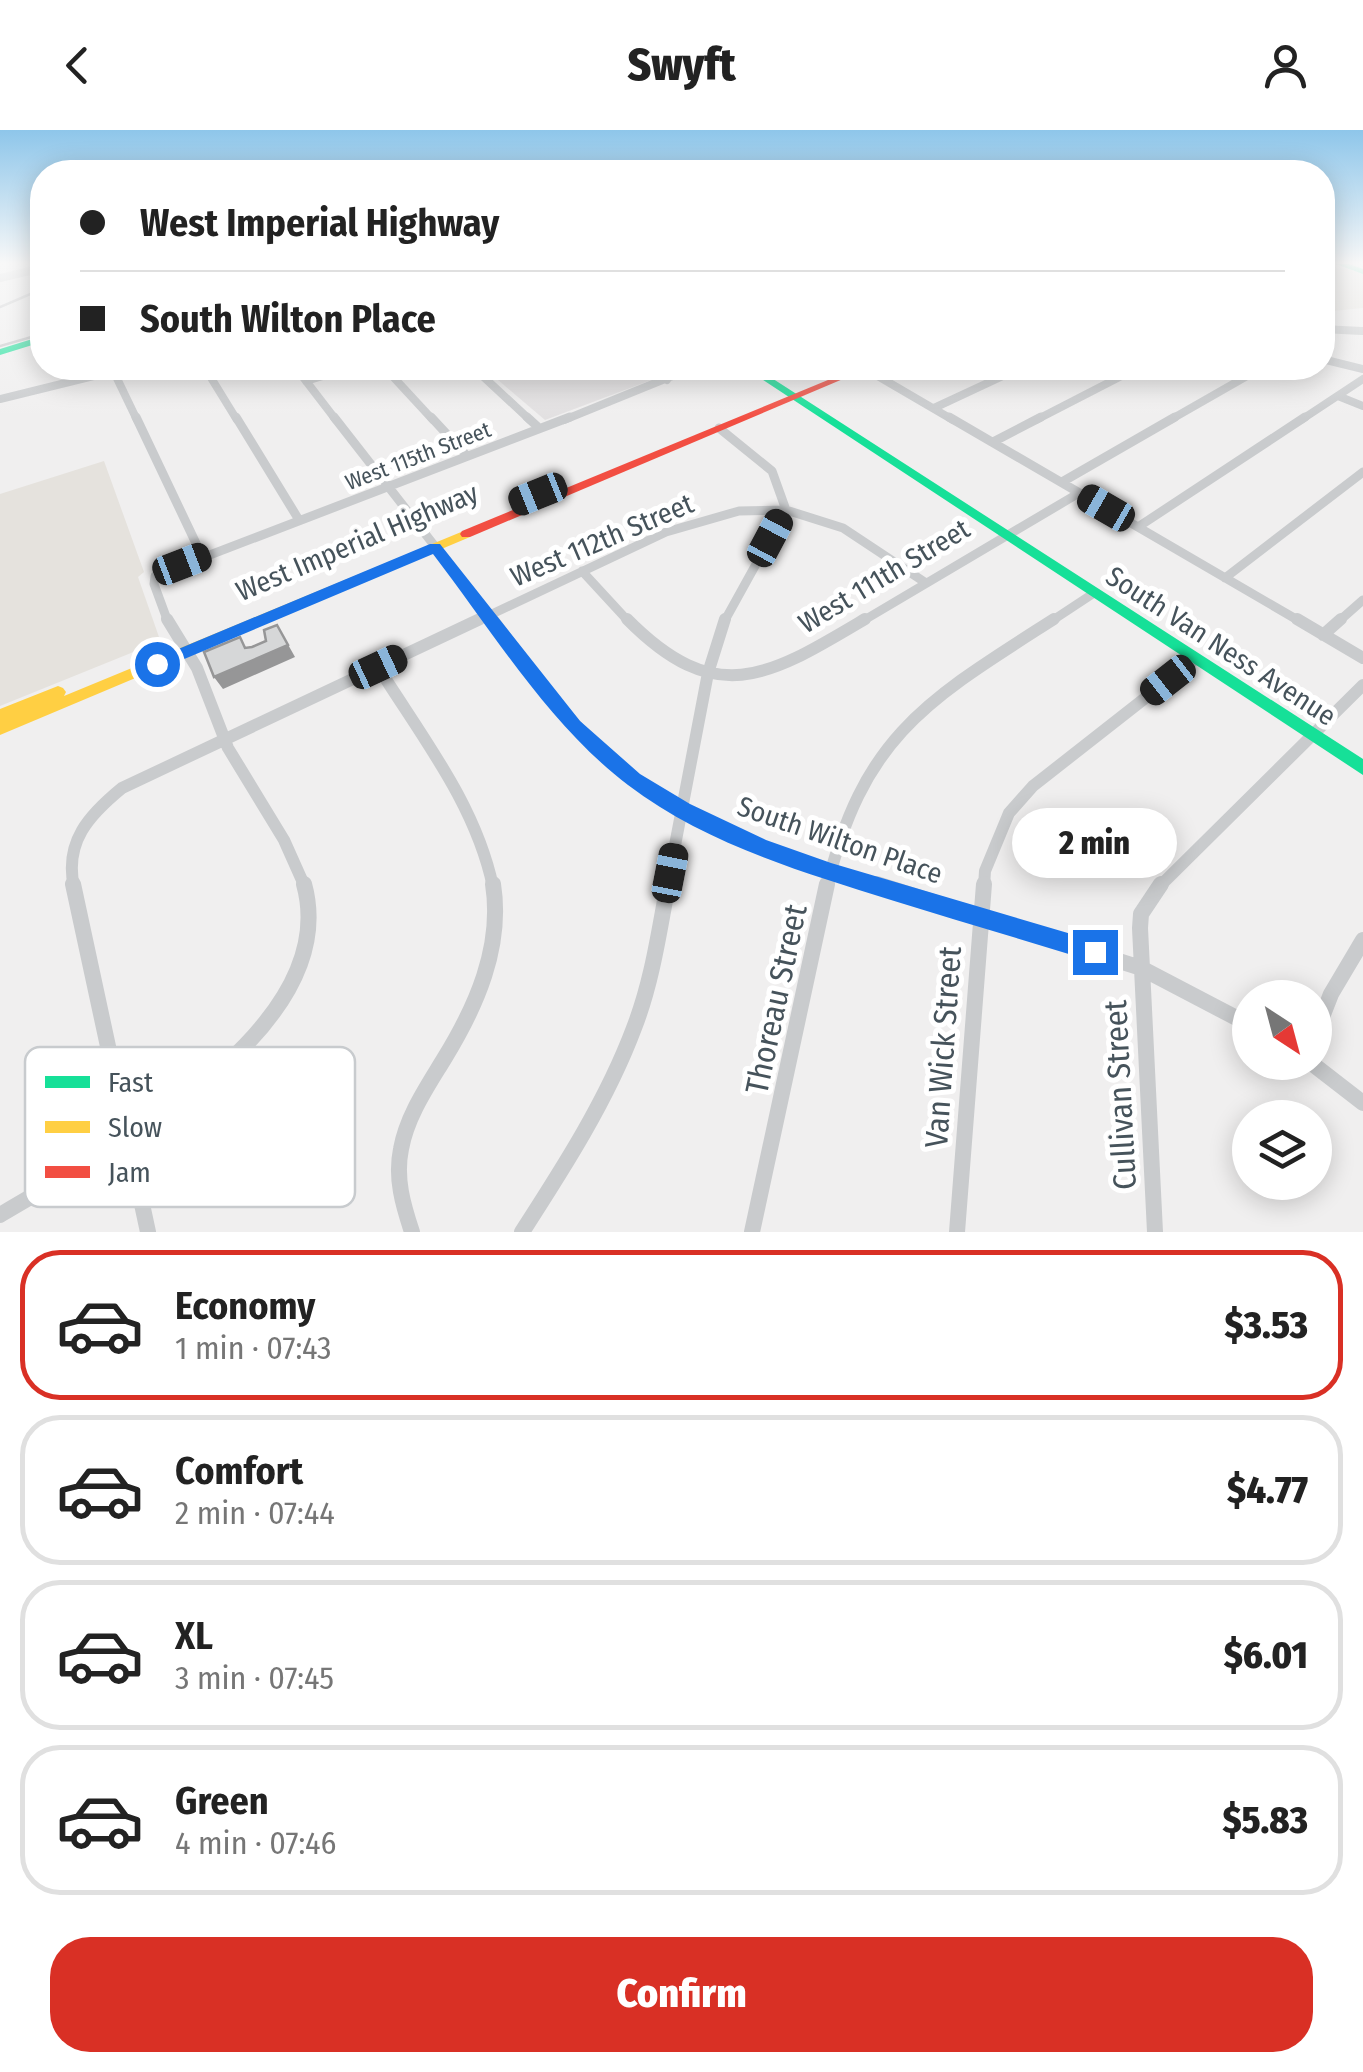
<!DOCTYPE html>
<meta charset="utf-8">
<style>
:root{--surface:#fff;--page:#f6f6f6;--text:#222;--muted:#767676;--line:#e0e0e0;--accent:#d93025}
body{margin:0;font-family:"Fira Sans Condensed",sans-serif;background:var(--page);color:var(--text);height:100vh;display:flex;flex-direction:column;font-size:38px;white-space:nowrap}
*{box-sizing:border-box;margin:0}
p{font-size:32px;color:var(--muted)}
.icon{flex:none;width:55px;height:55px;fill:none;stroke:currentColor;stroke-width:2;stroke-linecap:round;stroke-linejoin:round}
.map{position:relative;height:1102px;overflow:hidden}
.side{display:flex;flex-direction:column;background:var(--surface);flex:1}
.side>*{flex:none}
.banner{position:absolute;left:30px;top:30px;width:1305px;height:220px;border-radius:40px;box-shadow:0 5px 25px #0003;display:grid;align-content:center;height:220px;padding:0 50px;background:var(--surface)}
.needle{width:65px;rotate:144deg}
.buttons{position:absolute;left:1232px;top:850px;display:grid;gap:20px}
.buttons a{display:grid;place-items:center;width:100px;height:100px;border-radius:50%;background:var(--surface);box-shadow:0 5px 25px #0003;font-size:50px}
.end{position:absolute;width:45px;height:45px;margin:-22px;border:12px solid #1a73e8;background:#fff;box-shadow:0 0 0 5px #fff}
.from{border-radius:50%}
.bubble{position:absolute;height:70px;border-radius:35px;background:var(--surface);box-shadow:0 5px 25px #0003;font-size:32px;font-weight:800;line-height:70px;text-align:center}
.car{position:absolute;width:30px;height:60px;margin:-30px -15px;border-radius:12px;box-shadow:0 0 8px 2px #0007;background:linear-gradient(#222 24%,#8ab4d8 0 40%,#222 0 76%,#8ab4d8 0 86%,#222 0)}
.banner b{display:flex;align-items:center;gap:35px;height:95px;font-size:38px}
.banner b+b{border-top:2px solid var(--line)}
.banner i{width:25px;height:25px;background:var(--text)}
ul{padding:18px 0 0;list-style:none}
li{display:flex;align-items:center;gap:30px;height:150px;margin:0 20px 15px;padding:0 30px;border:5px solid var(--line);border-radius:40px}
li div{flex:1}
li b{display:block;font-size:38px}
li em{font-style:normal;font-weight:800}
li.current{border-color:var(--accent)}
li>.icon{width:90px;height:90px;stroke-width:1.5}
.cta{display:flex;gap:20px;margin-top:auto;padding:20px 50px}
.cta a{flex:1;height:115px;border-radius:40px;background:var(--accent);color:#fff;font-size:40px;font-weight:800;line-height:115px;text-align:center}
header{display:flex;justify-content:space-between;align-items:center;height:130px;padding:0 50px;background:var(--surface);font-size:45px;font-weight:800}
.map>svg:first-child{display:block}
</style>
<header><svg class="icon" aria-label="back" viewBox="0 0 24 24"><path d="M15 5l-7 7 7 7"/></svg>Swyft<svg class="icon" aria-label="person" viewBox="0 0 24 24"><circle cx="12" cy="8" r="4"/><path d="M4 21q1-7 8-7t8 7"/></svg></header>
<div class="map">
<svg width="1363" height="1102" viewBox="0 0 1363 1102">
<rect width="100%" height="100%" fill="#f0efef"/>
<path fill="#e5e2dd" d="M1322,134L1363,143V178L1323,182Z
M104,331L144,442L138,447L159,507L131,523L0,576V364Z"/>
<path fill="#e2e0e1" d="M484,238H639L654,249L545,290Z"/>
<g fill="none" stroke-linecap="round" stroke-linejoin="round">
<path stroke="#c9cbcd" stroke-width="8" d="M0,148L42,138
M1322,199L1362,201
M1322,229L1363,239
M112,238L137,290
M205,238L237,290
M296,238L336,290
M385,238L433,290
M474,238L530,290
M650,238L667,250
M864,238L953,290
M306,251L350,238
M1338,266L1363,276
M0,269L126,238
M934,278L1020,238
M564,290L692,238
M1036,290L1137,238
M1170,290L1261,238
M1301,290L1363,249"/>
<path stroke="#c9cbcd" stroke-width="9" d="M136,287L202,426
M236,287L299,390
M334,287L494,492
M431,287L467,326
M527,287L539,298
M949,287L1301,492
M719,298L772,341L786,380L843,398L926,453
M993,312L1041,287
M1062,352L1175,287
M1138,397L1305,287
M582,441L629,492
M1225,448L1363,342
M168,492L154,454L155,446L570,287
M475,492L666,402L739,381L786,380L724,492
M861,492L1079,363
M1050,492L1094,463
M1338,492L1363,470"/>
<path stroke="#c9cbcd" stroke-width="12" d="M167,489L197,538L228,618L284,710L305,757
M492,489C535,545 576,605 633,649C705,705 800,729 885,757
M627,489C717,580 769,546 865,489
M1297,489L1363,528
M1323,505L1341,489
M378,537C422,607 476,675 493,757
M74,757C64,712 89,685 122,658L480,489
M667,757L708,543L725,489
M827,757C863,605 929,569 1054,489
M984,757L985,741L1009,683L1033,656L1195,529
M1159,757L1363,555"/>
<path stroke="#c9cbcd" stroke-width="16" d="M73,754L148,1102
M877,754L1141,838L1250,895
M1315,905L1331,864L1363,810
M1310,932L1363,973
M0,1085C101,1024 345,902 304,754
M412,1102C403,1075 395,1048 401,1019C407,986 427,957 444,929C476,877 503,817 493,754
M522,1102C564,1037 607,970 634,898C652,852 659,802 668,754
M752,1102L827,754
M957,1102L984,754
M1155,1102L1140,798L1141,784L1161,754"/>
<path fill="#16e098" fill-rule="evenodd" d="M1336,134H1349L1363,139V144Z
M42,206V212L0,225V219Z
M745,238H756L1363,629V645Z"/>
<path fill="#ffcf43" fill-rule="evenodd" d="M466,400L470,401V407L0,605V579L58,556L63,558L66,562L64,566Z"/>
<path fill="#f24e42" fill-rule="evenodd" d="M857,238H869L470,407H462L460,404L462,401Z"/>
<path stroke="#c4c5c7" stroke-width="2.5" d="M0,216L42,204"/>
<path stroke="#c4c5c7" stroke-width="2.5" d="M0,177L42,159"/>
</g>
<path fill="#969697" d="M277,495L295,527L223,559L214,547L288,515Z"/>
<path fill="#d6d7d8" stroke="#969697" stroke-width="2.5" d="M277,495L288,515L214,547L204,522L240,507L245,518L252,517L266,511L264,500Z"/>
<linearGradient id="sky" x2="0" y2="1"><stop stop-color="#8ec6ea"/><stop offset="0.46" stop-color="#f8f8f8"/><stop offset="1" stop-color="#f8f8f8" stop-opacity="0"/></linearGradient>
<rect width="1363" height="289" fill="url(#sky)"/>
<path fill="#1a73e8" d="M430,414H440L580,591L640,644L690,674L766,710L831,733L1095,811L1102,814L1105,822L1102,829L1095,832C1027,811 959,791 891,770C801,742 704,713 628,655C549,595 493,502 433,424L163,538L157,540L149,534L152,530Z"/>
<g text-anchor="middle" dominant-baseline="central" stroke-width="10" stroke-linejoin="round" paint-order="stroke">
<g font-size="22" fill="#46535b" stroke="#fff">
<text transform="translate(418 326) rotate(-21)">West 115th Street</text>
</g>
<g font-size="28" fill="#46535b" stroke="#fff">
<text transform="translate(602 410) rotate(-23)">West 112th Street</text>
<text transform="translate(357 412) rotate(-23)">West Imperial Highway</text>
<text transform="translate(884 446) rotate(-31)">West 111th Street</text>
<text transform="translate(1221 516) rotate(33)">South Van Ness Avenue</text>
<text transform="translate(840 710) rotate(19)">South Wilton Place</text>
</g>
<g font-size="32" fill="#46535b" stroke="#fff">
<text transform="translate(776 869) rotate(-78)">Thoreau Street</text>
<text transform="translate(943 917) rotate(-86)">Van Wick Street</text>
<text transform="translate(1120 965) rotate(-93)">Cullivan Street</text>
</g>
</g>
<rect x="25" y="917" width="330" height="160" rx="15" fill="#fff" stroke="#c8cbce" stroke-width="2.5"/>
<rect x="45" y="946" width="45" height="12" fill="#16e098"/>
<rect x="45" y="991" width="45" height="12" fill="#ffcf43"/>
<rect x="45" y="1036" width="45" height="12" fill="#f24e42"/>
<g font-size="28" fill="#46535b">
<text x="108" y="962">Fast</text>
<text x="108" y="1007">Slow</text>
<text x="108" y="1052">Jam</text>
</g>
</svg>
<div class="buttons">
<a><svg class="needle" viewBox="-14 -14 28 28"><path d="M0-13l5 13h-10z" fill="#e53935"/><path d="M0 13l5-13h-10z" fill="#767676"/></svg></a>
<a><svg class="icon" aria-label="layers" viewBox="0 0 24 24"><path d="M12 4l9 5-9 5-9-5zM3 14l9 5 9-5"/></svg></a>
</div>
<i class="end from" style="left:157px;top:534px"></i>
<i class="end" style="left:1095px;top:822px"></i>
<div class="bubble" style="left:1012px;top:678px;width:165px">2 min</div>
<i class="car" style="left:538px;top:364px;rotate:248deg"></i>
<i class="car" style="left:1106px;top:378px;rotate:300deg"></i>
<i class="car" style="left:770px;top:408px;rotate:28deg"></i>
<i class="car" style="left:182px;top:434px;rotate:69deg"></i>
<i class="car" style="left:378px;top:537px;rotate:65deg"></i>
<i class="car" style="left:1168px;top:550px;rotate:232deg"></i>
<i class="car" style="left:670px;top:743px;rotate:11deg"></i>
<div class="banner">
<b><i class="from"></i>West Imperial Highway</b>
<b><i></i>South Wilton Place</b>
</div>
</div>
<section class="side">
<ul>
<li class="current"><svg class="icon" aria-label="car" viewBox="0 0 24 24"><path d="M5 17H2v-5l4-1 3-4h7l3 4 3 1v5h-3M9 17h6M6 11h13"/><circle cx="7" cy="17" r="2"/><circle cx="17" cy="17" r="2"/></svg><div><b>Economy</b><p>1 min · 07:43</p></div><em>$3.53</em></li>
<li><svg class="icon" aria-label="car" viewBox="0 0 24 24"><path d="M5 17H2v-5l4-1 3-4h7l3 4 3 1v5h-3M9 17h6M6 11h13"/><circle cx="7" cy="17" r="2"/><circle cx="17" cy="17" r="2"/></svg><div><b>Comfort</b><p>2 min · 07:44</p></div><em>$4.77</em></li>
<li><svg class="icon" aria-label="car" viewBox="0 0 24 24"><path d="M5 17H2v-5l4-1 3-4h7l3 4 3 1v5h-3M9 17h6M6 11h13"/><circle cx="7" cy="17" r="2"/><circle cx="17" cy="17" r="2"/></svg><div><b>XL</b><p>3 min · 07:45</p></div><em>$6.01</em></li>
<li><svg class="icon" aria-label="car" viewBox="0 0 24 24"><path d="M5 17H2v-5l4-1 3-4h7l3 4 3 1v5h-3M9 17h6M6 11h13"/><circle cx="7" cy="17" r="2"/><circle cx="17" cy="17" r="2"/></svg><div><b>Green</b><p>4 min · 07:46</p></div><em>$5.83</em></li>
</ul>
<div class="cta"><a>Confirm</a></div>
</section>
